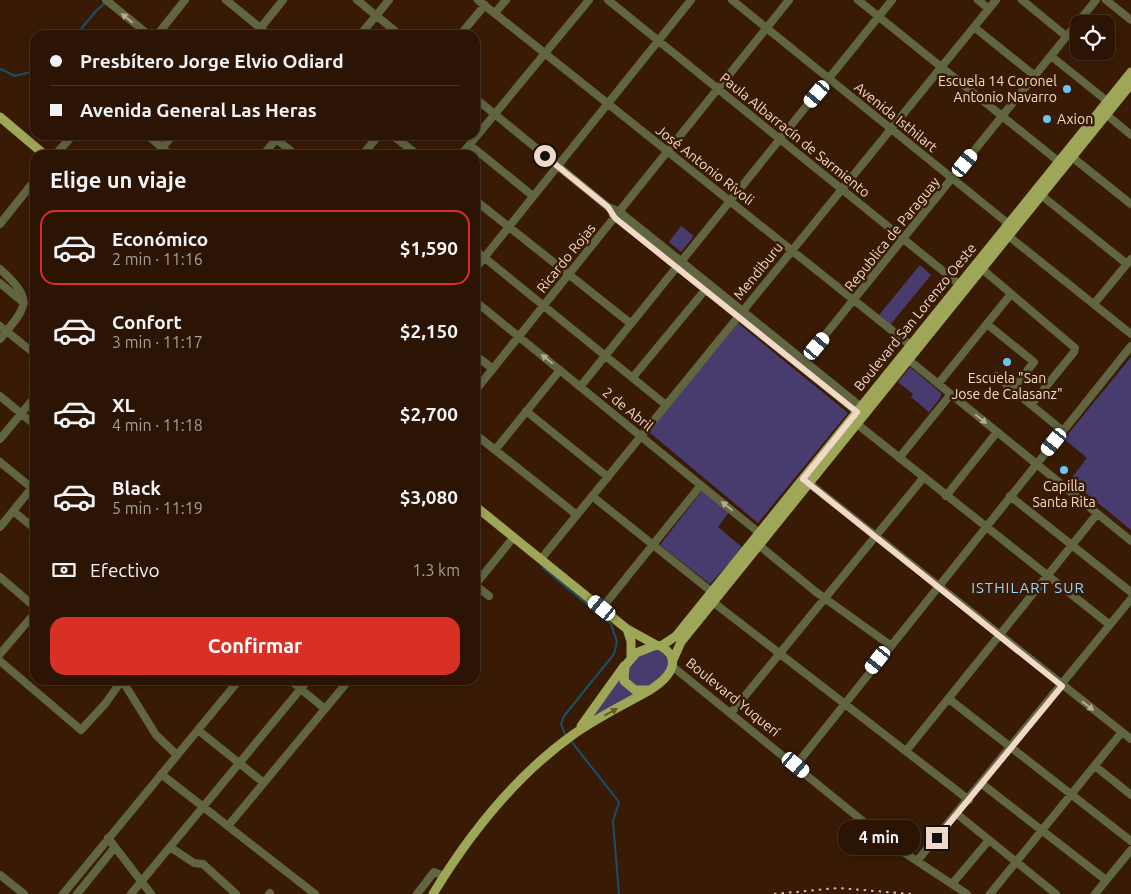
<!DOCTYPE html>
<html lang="es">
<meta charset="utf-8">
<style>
:root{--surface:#2b1404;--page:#372113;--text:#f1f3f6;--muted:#a69e9a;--line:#473326;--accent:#d93025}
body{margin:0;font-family:Ubuntu,sans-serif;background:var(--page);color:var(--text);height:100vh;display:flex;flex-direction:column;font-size:19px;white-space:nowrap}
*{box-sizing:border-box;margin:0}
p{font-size:16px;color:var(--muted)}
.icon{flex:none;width:28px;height:28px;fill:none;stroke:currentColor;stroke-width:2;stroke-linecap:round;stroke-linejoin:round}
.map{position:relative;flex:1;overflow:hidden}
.drawer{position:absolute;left:30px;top:150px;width:450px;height:535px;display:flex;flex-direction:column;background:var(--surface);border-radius:15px;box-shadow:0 2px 8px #0003,0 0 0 1px var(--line)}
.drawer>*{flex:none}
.banner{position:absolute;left:30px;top:30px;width:450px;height:110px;border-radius:15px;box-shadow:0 2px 8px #0003,0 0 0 1px var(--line);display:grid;align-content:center;height:110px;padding:0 20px;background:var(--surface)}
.controls{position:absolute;left:1070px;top:15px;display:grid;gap:10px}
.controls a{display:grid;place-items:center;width:45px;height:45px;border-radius:10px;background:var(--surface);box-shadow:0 2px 8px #0003,0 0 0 1px var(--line);font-size:25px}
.end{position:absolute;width:22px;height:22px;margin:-11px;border:6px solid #f1d8c8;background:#111;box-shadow:0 0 0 2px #111}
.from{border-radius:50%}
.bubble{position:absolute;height:35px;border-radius:15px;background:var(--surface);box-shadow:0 2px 8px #0003,0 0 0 1px var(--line);font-size:16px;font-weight:600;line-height:35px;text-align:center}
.car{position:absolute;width:15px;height:30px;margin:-15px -8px;border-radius:6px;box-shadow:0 0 4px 1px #0007;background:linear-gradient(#fff 24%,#345 0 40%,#fff 0 76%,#345 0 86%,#fff 0)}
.banner b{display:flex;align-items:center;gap:18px;height:48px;font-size:19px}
.banner b+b{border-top:1px solid var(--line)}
.banner i{width:12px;height:12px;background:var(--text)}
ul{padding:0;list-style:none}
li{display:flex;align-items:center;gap:15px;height:75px;margin:0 10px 8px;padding:0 10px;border:2px solid transparent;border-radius:15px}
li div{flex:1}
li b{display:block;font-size:19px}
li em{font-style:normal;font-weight:600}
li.selected{border-color:var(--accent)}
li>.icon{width:45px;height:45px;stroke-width:1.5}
h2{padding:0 20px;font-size:22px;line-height:60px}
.pay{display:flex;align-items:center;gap:12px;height:55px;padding:0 20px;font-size:19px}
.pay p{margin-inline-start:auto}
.cta{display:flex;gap:10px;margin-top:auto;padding:10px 20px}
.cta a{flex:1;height:58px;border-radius:15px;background:var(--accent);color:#fff;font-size:20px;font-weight:600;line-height:58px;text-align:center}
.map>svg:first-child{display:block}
</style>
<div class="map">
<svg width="1131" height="894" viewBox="0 0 1131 894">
<rect width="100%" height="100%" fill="#391b05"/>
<path fill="#483b6d" d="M681,226L694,236L681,252L669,242Z
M920,265L931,275L890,325L879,315Z
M738,323L848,413L758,523L649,432Z
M1131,357V530L1070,480L1087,458L1064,439Z
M910,367L941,393V397L929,412L911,397L913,394L898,382Z
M706,491L730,511L718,527L743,548L710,584L660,545L701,492Z
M653,649C665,652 668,657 670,669L651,687L633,686L626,678L627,667L641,654Z
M619,676L636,694L594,718L592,715Z"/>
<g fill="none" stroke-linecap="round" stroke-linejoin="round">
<path stroke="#17506b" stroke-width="2" d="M76,35L96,11L105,3
M0,69L15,76L35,71
M543,568L611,624L617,642L614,654L564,716L561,724L565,734
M571,741L619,802L613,821L619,894"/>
<path stroke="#616641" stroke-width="8" d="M106,0L149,35
M226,0L269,35
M357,0L400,35
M478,0L914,348
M608,0L964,288
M732,0L1005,221L1011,238L1131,334
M858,0L1063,165
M978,0L989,9
M1022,0L1066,36
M1106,0L1131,20
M495,13L506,0
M974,27L1035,76
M157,35L185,0
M255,35L283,0
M360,35L389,0
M460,35L485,5
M1051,56L1107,101
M475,98L608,207L620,212L865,410
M1102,111L1131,135
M147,135L171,155
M271,135L296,155
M392,135L418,155
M470,145L533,196
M55,155L73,135
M156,155L173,135
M263,155L278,137
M362,155L379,135
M461,155L589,0
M1072,157L1131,204
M1041,195L1127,264
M475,200L630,323
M613,215L861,415
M0,224L35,180
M475,250L666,405
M0,269C35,301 27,306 0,339
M475,269L691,0
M982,269L1075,348L1074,352L1031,405
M0,283L24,303
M475,301L763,536
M1094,304L1131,259
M987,324L1034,362L1012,390
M0,326L35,354
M475,355L493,369
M904,356L1131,541
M800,366L1096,0
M996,376L1063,431
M633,377L705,290
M938,384L1011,294
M580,387L892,0
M475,391L789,0
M0,396L35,425
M526,411L608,477
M857,424L1110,625
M475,434L577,515
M0,439L35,397
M495,450L560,370
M899,458L951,394
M0,462L32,488
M805,480L1131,739
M592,496L712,592
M946,496L997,432
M1010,496L1131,592
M13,511L35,529
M0,527L35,484
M755,542L816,592L890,645
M541,559L996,0
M0,577L35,607
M475,585L513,538
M475,585L489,596
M713,602L969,800
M602,608L701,485
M0,654L35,613
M0,661L81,730L105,704L122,680L156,735L177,755
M672,666L891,844L967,894
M290,680L325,709
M949,699L1131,841
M731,713L924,477
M198,730L264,783
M906,751L1097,514
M796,765L1131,346
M1095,766L1131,795
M161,774L315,894
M982,784L1106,880
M957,814L1056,894
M228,826L349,680
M108,838L151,894
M170,847L194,863L203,864L236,894
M917,861L1131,599
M0,875L24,894
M952,884L989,840
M63,894L239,680
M77,894L115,847
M131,894L308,680
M269,894L270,893
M417,894L434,872L444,876
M990,894L1122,732
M1095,894L1131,850"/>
<path stroke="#9ea657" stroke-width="9" d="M0,117L45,155
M475,506L627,629L656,645
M627,629L631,641V657
M656,645C662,646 666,649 670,654C679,669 661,683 650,690H635L624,681L625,666L636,653Z
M661,646L676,636L1131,72
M673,660L681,642L1131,84
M581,726L624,666
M433,894C470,833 515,776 574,734C598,717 625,704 650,690"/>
<path stroke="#d3b9a8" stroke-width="2" stroke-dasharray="2.5 5" stroke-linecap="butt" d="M774,894L838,888L911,894"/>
</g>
<defs><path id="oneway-solid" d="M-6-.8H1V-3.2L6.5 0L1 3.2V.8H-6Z" transform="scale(1.25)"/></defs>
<g fill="#b7aa92">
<use href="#oneway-solid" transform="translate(127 18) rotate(-141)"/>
<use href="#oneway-solid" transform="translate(547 359) rotate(-141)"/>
<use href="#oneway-solid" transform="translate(981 419) rotate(39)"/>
<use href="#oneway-solid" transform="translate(727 506) rotate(-141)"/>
<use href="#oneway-solid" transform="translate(1088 706) rotate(38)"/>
</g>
<use fill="#665a2a" href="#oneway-solid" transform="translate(611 712) rotate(-29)"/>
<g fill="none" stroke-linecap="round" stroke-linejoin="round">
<path stroke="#f1d8c8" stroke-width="6" d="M545,156L608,207L615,218L857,412L803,479L1062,686L937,838"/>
</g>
<g fill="#6cc3f2" stroke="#391b05" stroke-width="2">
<circle cx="1067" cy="89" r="5"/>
<circle cx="1047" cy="119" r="5"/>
<circle cx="1007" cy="362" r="5"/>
<circle cx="1064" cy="470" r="5"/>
</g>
<g text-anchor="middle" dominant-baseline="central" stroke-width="5" stroke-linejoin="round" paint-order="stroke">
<g font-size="14" fill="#f1d8c8" stroke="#391b05">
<text x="1057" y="81" text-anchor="end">Escuela 14 Coronel<tspan x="1057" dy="16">Antonio Navarro</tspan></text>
<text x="1057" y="119" text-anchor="start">Axion</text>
<text x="1007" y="378">Escuela "San<tspan x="1007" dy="16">Jose de Calasanz"</tspan></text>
<text x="1064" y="486">Capilla<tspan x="1064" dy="16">Santa Rita</tspan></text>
</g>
<g font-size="14" fill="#f1d8c8" stroke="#391b05">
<text transform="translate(896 117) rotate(39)">Avenida Isthilart</text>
<text transform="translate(795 135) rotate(39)">Paula Albarracín de Sarmiento</text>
<text transform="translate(705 165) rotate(38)">José Antonio Rívoli</text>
<text transform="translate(892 234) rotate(-51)">Republica de Paraguay</text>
<text transform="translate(566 258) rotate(-51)">Ricardo Rojas</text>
<text transform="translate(758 271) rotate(-51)">Mendiburu</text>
<text transform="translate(915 317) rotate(-51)">Boulevard San Lorenzo Oeste</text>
<text transform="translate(628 409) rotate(39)">2 de Abril</text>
<text transform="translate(733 697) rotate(39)">Boulevard Yuquerí</text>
</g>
<g font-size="15" letter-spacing="1" fill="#96d4f7" stroke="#391b05">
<text x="1028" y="587">ISTHILART SUR</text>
</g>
</g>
</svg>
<div class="controls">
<a><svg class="icon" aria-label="locate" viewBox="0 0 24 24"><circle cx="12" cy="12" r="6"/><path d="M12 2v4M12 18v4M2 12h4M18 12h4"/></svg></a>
</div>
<i class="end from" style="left:545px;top:156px"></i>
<i class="end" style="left:937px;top:838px"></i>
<div class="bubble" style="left:838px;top:820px;width:82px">4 min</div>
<i class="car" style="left:817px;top:94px;rotate:220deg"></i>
<i class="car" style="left:965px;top:163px;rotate:39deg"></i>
<i class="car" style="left:817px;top:346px;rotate:40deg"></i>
<i class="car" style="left:1054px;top:442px;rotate:219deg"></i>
<i class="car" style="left:602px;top:608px;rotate:309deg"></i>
<i class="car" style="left:878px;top:660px;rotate:218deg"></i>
<i class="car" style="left:796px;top:765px;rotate:130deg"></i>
<div class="banner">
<b><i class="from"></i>Presbítero Jorge Elvio Odiard</b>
<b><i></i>Avenida General Las Heras</b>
</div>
<section class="drawer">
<h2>Elige un viaje</h2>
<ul>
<li class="selected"><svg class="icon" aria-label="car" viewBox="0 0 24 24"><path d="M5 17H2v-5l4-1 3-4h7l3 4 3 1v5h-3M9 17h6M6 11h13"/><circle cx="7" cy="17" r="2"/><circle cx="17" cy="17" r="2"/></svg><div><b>Económico</b><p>2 min · 11:16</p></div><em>$1,590</em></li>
<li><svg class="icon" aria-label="car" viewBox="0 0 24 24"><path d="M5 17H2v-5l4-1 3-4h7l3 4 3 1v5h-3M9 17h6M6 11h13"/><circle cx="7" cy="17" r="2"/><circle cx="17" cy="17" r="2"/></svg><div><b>Confort</b><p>3 min · 11:17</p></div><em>$2,150</em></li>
<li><svg class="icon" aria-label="car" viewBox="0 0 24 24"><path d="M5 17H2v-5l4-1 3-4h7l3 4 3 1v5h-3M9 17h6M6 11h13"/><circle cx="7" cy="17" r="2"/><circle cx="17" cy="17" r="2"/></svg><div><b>XL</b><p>4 min · 11:18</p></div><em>$2,700</em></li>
<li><svg class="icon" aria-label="car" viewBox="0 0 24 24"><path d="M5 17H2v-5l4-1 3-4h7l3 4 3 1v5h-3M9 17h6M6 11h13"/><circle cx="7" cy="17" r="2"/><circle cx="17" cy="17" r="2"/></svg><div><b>Black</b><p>5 min · 11:19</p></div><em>$3,080</em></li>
</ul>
<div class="pay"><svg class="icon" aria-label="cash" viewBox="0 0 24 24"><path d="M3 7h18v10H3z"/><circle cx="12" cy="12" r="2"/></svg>Efectivo<p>1.3 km</p></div>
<div class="cta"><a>Confirmar</a></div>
</section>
</div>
